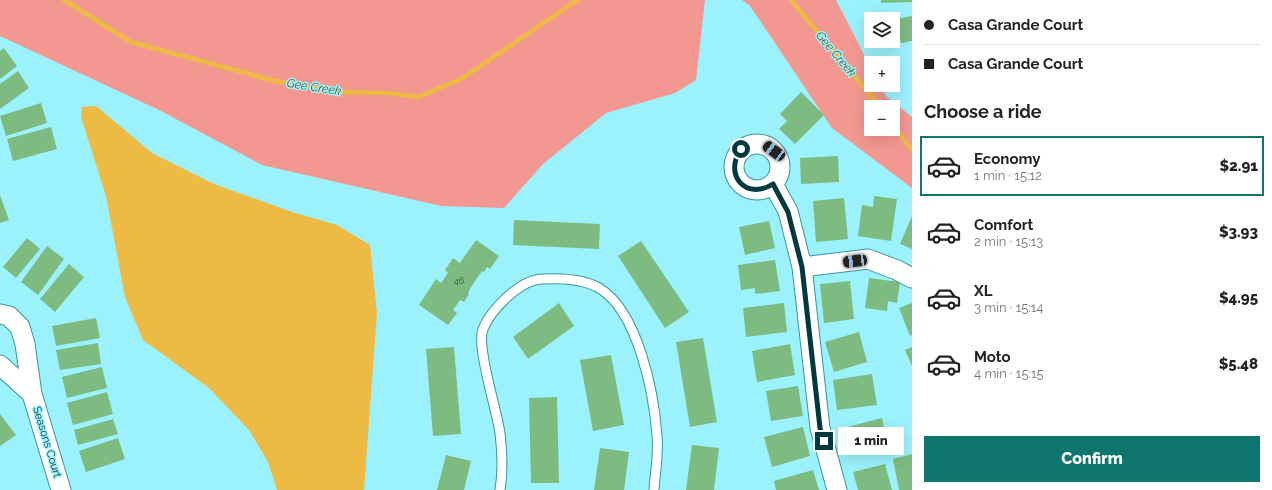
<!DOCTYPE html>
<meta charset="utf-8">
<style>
:root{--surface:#fff;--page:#f6f6f6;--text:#222;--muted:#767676;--line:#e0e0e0;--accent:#0f766e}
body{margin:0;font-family:Raleway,sans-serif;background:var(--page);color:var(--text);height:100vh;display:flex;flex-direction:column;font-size:15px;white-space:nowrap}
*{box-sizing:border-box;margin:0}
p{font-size:13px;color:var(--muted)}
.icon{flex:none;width:22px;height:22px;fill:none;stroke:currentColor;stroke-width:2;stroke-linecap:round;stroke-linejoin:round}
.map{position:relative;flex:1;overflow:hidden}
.sheet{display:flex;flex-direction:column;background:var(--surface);width:360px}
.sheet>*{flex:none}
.hud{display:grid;align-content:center;height:88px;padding:0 12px;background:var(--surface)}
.fabs{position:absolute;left:864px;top:12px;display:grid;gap:8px}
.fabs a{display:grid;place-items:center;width:36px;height:36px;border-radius:0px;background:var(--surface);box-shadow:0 4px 16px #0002;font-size:20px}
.end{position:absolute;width:18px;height:18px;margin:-9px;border:5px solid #01393e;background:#fff;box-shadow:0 0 0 2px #fff}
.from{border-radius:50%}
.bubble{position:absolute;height:28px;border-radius:0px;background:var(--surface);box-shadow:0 4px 16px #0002;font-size:13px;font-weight:800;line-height:28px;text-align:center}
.car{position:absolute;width:12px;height:24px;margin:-12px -6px;border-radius:5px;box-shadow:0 0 3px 1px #0007;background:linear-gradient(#222 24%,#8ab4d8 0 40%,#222 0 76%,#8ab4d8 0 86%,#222 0)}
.hud b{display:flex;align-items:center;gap:14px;height:38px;font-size:15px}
.hud b+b{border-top:1px solid var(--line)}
.hud i{width:10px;height:10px;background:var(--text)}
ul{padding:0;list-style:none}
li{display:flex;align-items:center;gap:12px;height:60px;margin:0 8px 6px;padding:0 4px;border:2px solid transparent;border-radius:0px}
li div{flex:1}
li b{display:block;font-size:15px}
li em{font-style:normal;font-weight:800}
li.selected{border-color:var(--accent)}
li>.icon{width:36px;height:36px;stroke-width:1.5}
h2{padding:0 12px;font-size:18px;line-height:48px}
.button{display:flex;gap:8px;margin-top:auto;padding:8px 12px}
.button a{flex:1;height:46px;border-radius:0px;background:var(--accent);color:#fff;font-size:16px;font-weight:800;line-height:46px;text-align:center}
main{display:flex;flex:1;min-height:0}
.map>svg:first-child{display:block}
</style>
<main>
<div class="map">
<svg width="912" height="490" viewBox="0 0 912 490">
<rect width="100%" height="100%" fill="#9bf2fd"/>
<path fill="#f39890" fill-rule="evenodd" d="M0,0H705L696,80L675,93L606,113L543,164L504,208L441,206L262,165L161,111L0,36Z
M742,0H836L871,68V85H880L886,96L912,117V188L832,128L750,6ZM871,107H893V129H871Z"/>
<path fill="#edba43" d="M96,106L152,153L214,184L292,212L337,225L370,245L377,313L364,490H277L268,462L249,430L209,388L143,340L125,297L106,196L81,117L82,107Z"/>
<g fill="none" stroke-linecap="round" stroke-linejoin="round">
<path stroke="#edba43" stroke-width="4.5" d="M64,0L131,42L275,81L335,92L388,93L418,97L463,78L577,0
M791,0L880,107
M893,125L907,144L912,149"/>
</g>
<path fill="#7ebb80" d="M881,0H912V2L881,3Z
M912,16V41L901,43L896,19Z
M4,48L17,66L0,79V51Z
M18,71L29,88L0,109V84Z
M801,92L824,115L795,144L779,129L787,121L780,114Z
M41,103L47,123L6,136L0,116Z
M51,127L57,149L13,161L7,139Z
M838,156L839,182L801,184L800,158Z
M0,195L9,220L0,223Z
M874,196L897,199L891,241L858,236L862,205L873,207Z
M844,198L848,239L816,242L813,201Z
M912,216V249L900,244Z
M514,220L600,224L599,249L513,245Z
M769,221L775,248L745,255L739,227Z
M27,238L40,249L16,278L3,267Z
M476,240L499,256L490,269L487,267L484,272L482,271L471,287L468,293L469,294L464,302L460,300L453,310L457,313L448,325L419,305L436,279L441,283L448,273L445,270L453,258L460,263Z
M641,241L689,312L665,328L618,256Z
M47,246L64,259L38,295L21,282Z
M775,260L780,291L755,294V288L741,290L738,265Z
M69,264L84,277L55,312L40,299Z
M869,278L900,282L897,303L888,301L887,311L865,308Z
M850,281L854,319L824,323L820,284Z
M559,303L574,326L528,359L513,337Z
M784,303L787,332L746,337L743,308Z
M912,303V335L910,336L899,308Z
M96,318L100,338L56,346L52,326Z
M859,332L867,362L834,372L825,342Z
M703,338L717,422L690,427L676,342Z
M98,343L101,364L60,370L56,350Z
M790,344L795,375L757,382L752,351Z
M454,347L461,434L433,436L426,349Z
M912,347V366L905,350Z
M611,355L624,425L593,431L580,360Z
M102,367L107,388L67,398L62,377Z
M872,374L877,405L837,410L833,380Z
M798,386L803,416L771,421L766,391Z
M107,392L113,414L73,425L67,403Z
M557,397L559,483H531L529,398Z
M0,414L16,435L0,446Z
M882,418L887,440L850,449L844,428Z
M113,419L118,434L78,445L74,430Z
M803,427L810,456L772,467L764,437Z
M118,438L125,459L86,472L79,451Z
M692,445L719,448L714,490H686Z
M600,448L629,452L624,490H594Z
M912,454V490H899L893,459Z
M446,455L471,461L464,490H437Z
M885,464L892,490H858L853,472Z
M813,470L819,490H776L774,481Z"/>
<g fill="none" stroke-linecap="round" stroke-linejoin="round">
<defs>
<path id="service" d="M500,490C503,472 502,450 500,433C497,411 476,346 483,329C491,309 521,279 543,279C561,278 584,279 599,288C638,311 654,393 657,436C659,453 655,473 654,490"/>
<path id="minor" d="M734 167a23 23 0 1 1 46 0a23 23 0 1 1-46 0Z
M773,184L788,211L802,267L820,428L837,490
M802,267L868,259L897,270L912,278
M0,314L9,316L20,327L25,344L32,394L61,490
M0,365L32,394"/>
</defs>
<use href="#service" stroke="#3b949e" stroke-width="11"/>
<use href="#minor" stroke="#3b949e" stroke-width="21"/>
<use href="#service" stroke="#fff" stroke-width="9"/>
<use href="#minor" stroke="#fff" stroke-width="19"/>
</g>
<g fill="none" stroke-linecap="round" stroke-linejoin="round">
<path stroke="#01393e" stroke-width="5" d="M741,149C723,175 746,201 773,184L788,212L802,267L820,428L824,441"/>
</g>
<g text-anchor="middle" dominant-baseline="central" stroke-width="3" stroke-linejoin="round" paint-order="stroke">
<g font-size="9" fill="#205a4e">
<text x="459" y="281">46</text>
</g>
<g font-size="11" fill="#01393e" stroke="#9bf2fd">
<text transform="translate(47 442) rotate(73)">Seasons Court</text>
</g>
<g font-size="12" font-style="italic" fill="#695426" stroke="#9bf2fd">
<text transform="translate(836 54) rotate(50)">Gee Creek</text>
<text transform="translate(314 87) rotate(9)">Gee Creek</text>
</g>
</g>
</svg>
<div class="fabs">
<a><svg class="icon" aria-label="layers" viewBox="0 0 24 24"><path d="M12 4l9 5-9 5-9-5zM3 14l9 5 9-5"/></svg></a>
<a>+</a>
<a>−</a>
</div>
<i class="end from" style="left:741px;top:149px"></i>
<i class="end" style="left:824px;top:441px"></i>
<div class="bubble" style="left:838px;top:427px;width:66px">1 min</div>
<i class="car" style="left:774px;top:151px;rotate:306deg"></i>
<i class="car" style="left:855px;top:261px;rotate:263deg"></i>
</div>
<section class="sheet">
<div class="hud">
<b><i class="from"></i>Casa Grande Court</b>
<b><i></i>Casa Grande Court</b>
</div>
<h2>Choose a ride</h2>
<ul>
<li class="selected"><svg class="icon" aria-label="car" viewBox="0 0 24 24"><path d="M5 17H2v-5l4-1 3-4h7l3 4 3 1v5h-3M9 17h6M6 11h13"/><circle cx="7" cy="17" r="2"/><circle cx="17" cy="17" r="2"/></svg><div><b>Economy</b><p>1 min · 15:12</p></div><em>$2.91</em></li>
<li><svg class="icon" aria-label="car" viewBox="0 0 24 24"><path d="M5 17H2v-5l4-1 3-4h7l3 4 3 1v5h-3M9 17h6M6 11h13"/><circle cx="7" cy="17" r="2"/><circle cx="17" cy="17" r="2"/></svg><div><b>Comfort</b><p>2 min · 15:13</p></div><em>$3.93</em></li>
<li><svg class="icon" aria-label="car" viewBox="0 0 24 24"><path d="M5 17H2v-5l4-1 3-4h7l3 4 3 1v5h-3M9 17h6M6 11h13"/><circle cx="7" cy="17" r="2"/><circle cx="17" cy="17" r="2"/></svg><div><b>XL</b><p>3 min · 15:14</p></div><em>$4.95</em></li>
<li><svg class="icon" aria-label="car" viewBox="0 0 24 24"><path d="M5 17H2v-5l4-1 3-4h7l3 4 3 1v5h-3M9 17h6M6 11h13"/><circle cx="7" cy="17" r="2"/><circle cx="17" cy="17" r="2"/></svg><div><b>Moto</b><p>4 min · 15:15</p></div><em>$5.48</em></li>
</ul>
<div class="button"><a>Confirm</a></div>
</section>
</main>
